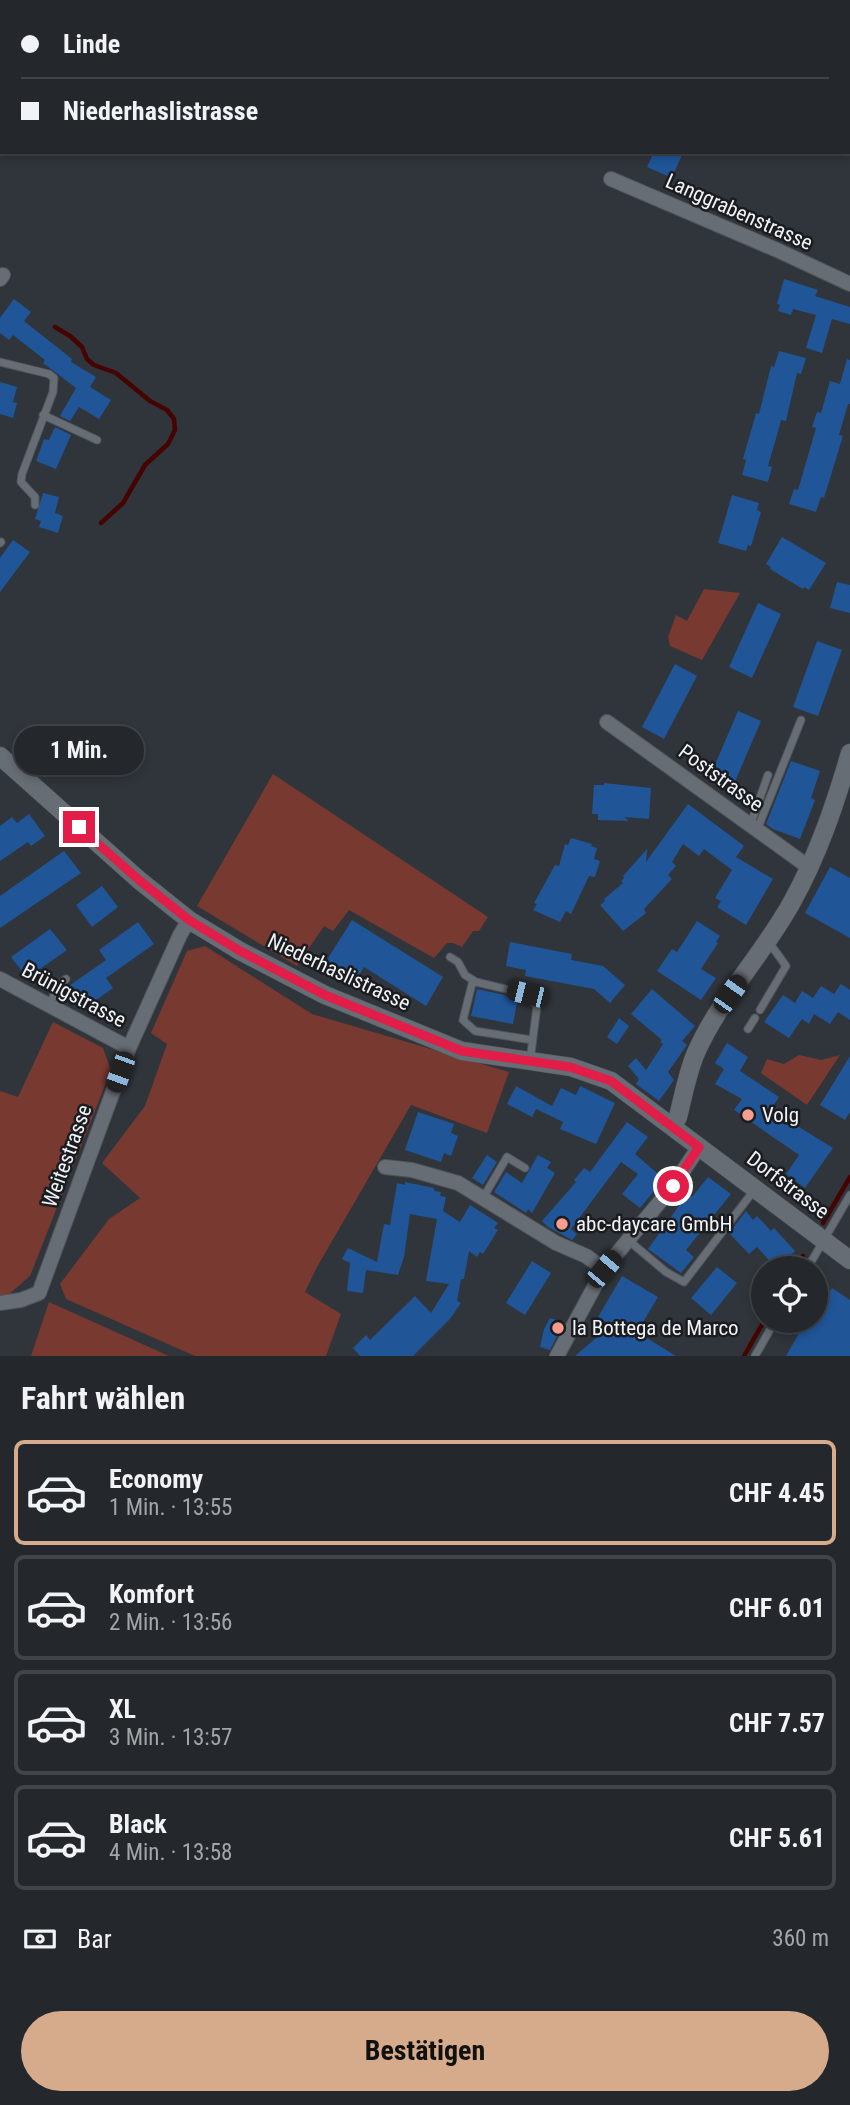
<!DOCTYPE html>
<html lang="de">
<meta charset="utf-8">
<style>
:root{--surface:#24282c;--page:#303438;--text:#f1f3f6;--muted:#a3a6a9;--line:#414448;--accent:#d6ab8b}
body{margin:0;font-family:"Roboto Condensed",sans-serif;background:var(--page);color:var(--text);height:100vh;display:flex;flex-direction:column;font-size:26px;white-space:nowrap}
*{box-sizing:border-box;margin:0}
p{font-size:23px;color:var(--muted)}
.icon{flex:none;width:38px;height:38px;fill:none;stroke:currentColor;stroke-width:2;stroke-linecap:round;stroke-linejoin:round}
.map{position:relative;height:1356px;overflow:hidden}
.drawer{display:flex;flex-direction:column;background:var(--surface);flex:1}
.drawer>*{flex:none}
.hud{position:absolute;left:0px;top:0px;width:850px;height:154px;box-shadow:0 4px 10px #0003,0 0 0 2px var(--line);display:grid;align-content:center;height:154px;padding:0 21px;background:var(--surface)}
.tools{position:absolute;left:751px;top:1256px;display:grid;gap:14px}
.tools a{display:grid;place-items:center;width:77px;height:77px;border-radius:50%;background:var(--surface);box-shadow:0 4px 10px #0003,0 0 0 2px var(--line);font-size:35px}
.end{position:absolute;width:32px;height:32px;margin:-16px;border:9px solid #e11d48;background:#fff;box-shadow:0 0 0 4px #fff}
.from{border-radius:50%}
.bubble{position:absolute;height:49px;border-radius:24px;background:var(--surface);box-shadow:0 4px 10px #0003,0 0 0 2px var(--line);font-size:23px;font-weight:700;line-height:49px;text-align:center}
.car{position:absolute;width:21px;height:42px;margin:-21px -10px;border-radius:9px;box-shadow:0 0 5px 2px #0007;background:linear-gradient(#222 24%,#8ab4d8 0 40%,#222 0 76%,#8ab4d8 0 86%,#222 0)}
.hud b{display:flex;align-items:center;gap:24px;height:66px;font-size:26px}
.hud b+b{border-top:2px solid var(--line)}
.hud i{width:18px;height:18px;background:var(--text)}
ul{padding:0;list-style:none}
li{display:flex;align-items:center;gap:21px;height:105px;margin:0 14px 10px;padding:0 7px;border:4px solid var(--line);border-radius:10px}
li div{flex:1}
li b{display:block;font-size:26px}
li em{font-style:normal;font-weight:700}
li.current{border-color:var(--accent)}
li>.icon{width:63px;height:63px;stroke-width:1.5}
h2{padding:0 21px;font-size:32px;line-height:84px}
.pay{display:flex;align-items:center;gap:18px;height:77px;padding:0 21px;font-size:26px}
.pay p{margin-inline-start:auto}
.primary-button{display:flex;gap:14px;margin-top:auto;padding:14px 21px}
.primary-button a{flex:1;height:80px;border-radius:42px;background:var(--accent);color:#111;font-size:28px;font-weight:700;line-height:80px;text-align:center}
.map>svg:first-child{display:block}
</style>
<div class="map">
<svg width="850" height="1356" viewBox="0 0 850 1356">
<rect width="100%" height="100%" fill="#30353b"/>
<path fill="#783930" d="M704,589L740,593L702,660L670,646L668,637L676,615L687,621Z
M273,774L488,917L479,931H473L462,947L453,943H447L434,958L349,910L333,931L324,926L297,966L197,906Z
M205,946L312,1014L509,1072L487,1133L411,1105L317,1267L305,1292L341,1314L326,1356H195L66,1299L60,1284L109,1219L140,1198L102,1163L145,1106L167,1044L151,1033L187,951Z
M53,1022L103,1048L111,1070L30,1276L8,1295L0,1296V1091L18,1097Z
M799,1055L821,1060L840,1055L807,1105L761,1073L767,1059L784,1064Z
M49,1302L169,1356H31Z"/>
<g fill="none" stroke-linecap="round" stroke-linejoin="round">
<path stroke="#450301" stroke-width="4.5" d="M55,327L70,336L82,347L87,359L94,365L116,373L150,401L167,410L174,419L175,430L168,444L145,465L123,503L101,523
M823,1223L850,1177
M795,1269L803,1256
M744,1356L764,1321"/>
</g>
<path fill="#205598" d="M654,152H683L672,178L647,167Z
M784,279L818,290L815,296L850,307V324L832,319L822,353L806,348L816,315L793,309L791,315L778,311L780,305L777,304Z
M14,299L31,312L24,321L72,359L71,362L96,377L90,387L111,400L99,419L79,407L70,421L60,416L76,388L43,363L45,360L13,335L9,340L0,333V318Z
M779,351L806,358L801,374L797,373L786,421L781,420L777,435L768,466L772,467L768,482L742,475L746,460L743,459L756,413L759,414L771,366L774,367Z
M847,359L850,360V404H848L839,435L843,436L824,498L821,497L816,512L789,504L794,489L798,490L816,428L812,427L817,412L821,413L830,381L840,384Z
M0,382L17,387L13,402L17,403L13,418L0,414Z
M55,427L71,435L56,469L36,461L44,439L49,440Z
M43,493L59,497L55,513L63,516L58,533L39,527L41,521L35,519Z
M732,495L759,503L757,510L761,512L751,546L748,545L746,551L718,543Z
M782,537L826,563L809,590L804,587L803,589L791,582L770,569L771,567L766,564Z
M13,540L30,552L0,592V558Z
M837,582L850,585V613L830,608Z
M758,603L781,614L752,678L729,667Z
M817,641L842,650L818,716L793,707Z
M675,664L697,676L664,739L642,727Z
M738,711L761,721L734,784L711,774Z
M791,761L820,771L811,798L815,800L800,839L773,829L766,824Z
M604,783L651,788L649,819L624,817L629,821L598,820V814H592L594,785H604Z
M688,804L744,846L736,857L773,879L746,925L717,907L721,901L715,898L732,870L704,849L699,856L683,844L672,862L676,866L668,875L672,879L644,909L646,913L623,931L600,905L605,901L604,899L623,883L621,881L624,878L623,876L647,849L646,862Z
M29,814L45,836L31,846L28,842L0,861V826L12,817L17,823Z
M571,838L592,844L591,846L597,848L594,859L600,861L595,877L589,876L571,914L566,911L560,922L533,910L537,904L534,903L555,865L559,866L565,844L568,845Z
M64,851L81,873L0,928V896Z
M830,867L850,878V938L805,913Z
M102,886L118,907L92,927L76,905Z
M352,920L443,977L426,1006L364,967L355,982L325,963Z
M697,921L720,936L716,942L718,943L701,969L716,978L701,1000L657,971L672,949L677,952Z
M138,922L154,944L106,978L113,988L85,1008L69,986L106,960L99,950Z
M50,929L67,950L27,978L11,957Z
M510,942L572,954L571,960L603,966L625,985L610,1003L594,989L525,976L526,970L506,966Z
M841,984L850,990V1020L838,1012L830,1024L814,1014L809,1024L802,1019L789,1038L764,1022L783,995L795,1003L802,991L813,998L821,986L834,994Z
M477,989L518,998L513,1024L471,1016Z
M652,989L695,1026L682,1041L687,1045L668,1072L674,1080L659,1101L636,1084L639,1079L628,1066L636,1058L646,1070L663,1044L660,1042L662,1040L631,1014Z
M619,1018L629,1026L617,1044L607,1037Z
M727,1043L748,1057L740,1071L779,1097L773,1106L793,1120L791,1122L833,1148L805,1188L786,1174L799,1155L734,1110L742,1099L715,1084L724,1069L715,1063Z
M850,1056V1112L845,1120L820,1105Z
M516,1086L552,1106L561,1088L576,1095L580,1086L615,1103L596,1144L560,1129L563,1122L536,1109L532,1117L507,1104Z
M418,1112L454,1124L451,1133L458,1136L451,1156L444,1153L441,1162L405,1150Z
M627,1122L648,1137L635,1154L664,1179L640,1208L622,1194L638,1174L621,1162L571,1229L577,1234L572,1240L548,1227L542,1221L576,1182L574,1180L584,1168L590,1172Z
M487,1155L497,1162L483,1185L472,1178Z
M538,1155L551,1162L547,1168L555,1173L532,1213L528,1209L526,1213L494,1192L506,1172L522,1183Z
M708,1177L731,1194L686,1250L694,1257L681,1273L648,1249L688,1193L692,1197Z
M405,1182L434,1188V1191L441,1192L440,1196L446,1197L443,1211L460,1222L470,1205L498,1223L494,1228L498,1230L483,1254L480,1252L477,1257L469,1251L464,1279H461L457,1301L461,1303L450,1319L413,1356H360L353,1348L366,1335L370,1340L415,1296L431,1313L449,1284L426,1281L437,1219L410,1214L404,1257L398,1275L366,1270L363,1293L347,1291L350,1263L342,1259L348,1248L377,1262L384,1224L390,1225L397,1183L405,1185Z
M746,1211L753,1220L757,1216L771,1231L774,1228L795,1251L776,1268L757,1247L749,1254L729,1233Z
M532,1261L551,1273L525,1315L506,1303Z
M717,1267L737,1283L711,1315L691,1298Z
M622,1276L658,1297L637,1332L676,1356H575L611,1325L598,1317Z
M832,1288L850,1300V1356H786L806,1321H816V1312Z
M550,1318L564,1322L550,1350L540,1347L544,1329Z"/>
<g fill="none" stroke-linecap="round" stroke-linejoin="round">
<defs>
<path id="service" d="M0,362L49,374L54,378L53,392L22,474L21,482L35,497V505
M43,415L97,440
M0,543L1,542
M750,826L768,775
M757,830L801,720
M450,957L458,962L465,975L476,982L527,994L537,1006L530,1061
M473,980L463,1020L475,1031L532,1040
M49,1005L59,985L66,979
M760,1010L786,966L768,941
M748,1029L755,1018
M483,1198L507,1157L525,1168
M628,1240L666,1272L684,1282L755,1189
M807,1269L850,1195
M755,1356L775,1321"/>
<path id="minor" d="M611,179L777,250L850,284
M0,279L3,275
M607,722L810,868
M0,979L129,1048
M385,1167L412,1170L458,1183L556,1243L586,1256L604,1269
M0,1303L21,1300L39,1293L129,1048L180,935L189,920
M557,1356L604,1269L673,1186L699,1147"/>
<path id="tertiary" d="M0,756L139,880L189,920L240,951L325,995L462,1051L571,1067L611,1081L850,1260
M673,1125L678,1117C683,1097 687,1075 695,1055C719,999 763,955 792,902C818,855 835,805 850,753"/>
</defs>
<use href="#service" stroke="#505459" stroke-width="9"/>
<use href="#minor" stroke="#505459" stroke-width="16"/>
<use href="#tertiary" stroke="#505459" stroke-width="19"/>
<use href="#service" stroke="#676d74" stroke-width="7"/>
<use href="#minor" stroke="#676d74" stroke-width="14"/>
<use href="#tertiary" stroke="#676d74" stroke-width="18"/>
</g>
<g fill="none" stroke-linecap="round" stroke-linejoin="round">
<path stroke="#e11d48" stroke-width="9" d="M79,827L139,880L189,920L240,951L325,995L462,1051L570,1067L611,1081L699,1147L673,1186"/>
</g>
<g fill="#f59d8e" stroke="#1a1c1f" stroke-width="2.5">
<circle cx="748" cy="1115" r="7"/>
<circle cx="562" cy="1224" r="7"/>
<circle cx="558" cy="1328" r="7"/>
</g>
<g text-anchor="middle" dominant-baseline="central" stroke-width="5" stroke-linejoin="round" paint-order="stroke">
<g font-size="21" fill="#f0f3f7" stroke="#1a1c1f">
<text transform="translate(739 212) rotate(24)">Langgrabenstrasse</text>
<text transform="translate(721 778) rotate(36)">Poststrasse</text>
<text transform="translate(339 972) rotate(25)">Niederhaslistrasse</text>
<text transform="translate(74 995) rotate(28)">Brünigstrasse</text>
<text transform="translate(67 1156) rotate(-70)">Weitestrasse</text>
<text transform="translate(788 1185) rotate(37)">Dorfstrasse</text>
</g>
<g font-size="21" fill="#f0f3f7" stroke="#1a1c1f" text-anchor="start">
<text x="762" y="1115">Volg</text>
<text x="576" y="1224">abc-daycare GmbH</text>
<text x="572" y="1328">la Bottega de Marco</text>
</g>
</g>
</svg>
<div class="tools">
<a><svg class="icon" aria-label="locate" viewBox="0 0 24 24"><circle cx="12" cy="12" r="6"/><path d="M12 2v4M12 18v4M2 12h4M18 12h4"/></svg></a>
</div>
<i class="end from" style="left:673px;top:1186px"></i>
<i class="end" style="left:79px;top:827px"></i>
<div class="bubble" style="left:14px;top:726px;width:130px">1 Min.</div>
<i class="car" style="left:527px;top:994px;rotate:284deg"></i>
<i class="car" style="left:730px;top:994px;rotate:35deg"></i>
<i class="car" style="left:120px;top:1072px;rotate:200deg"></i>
<i class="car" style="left:604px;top:1269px;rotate:40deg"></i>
<div class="hud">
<b><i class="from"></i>Linde</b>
<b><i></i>Niederhaslistrasse</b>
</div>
</div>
<section class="drawer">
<h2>Fahrt wählen</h2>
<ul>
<li class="current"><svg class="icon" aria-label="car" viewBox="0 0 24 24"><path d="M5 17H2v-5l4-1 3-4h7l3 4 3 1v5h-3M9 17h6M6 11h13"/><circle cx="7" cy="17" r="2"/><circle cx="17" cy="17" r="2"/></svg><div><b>Economy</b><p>1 Min. · 13:55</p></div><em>CHF 4.45</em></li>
<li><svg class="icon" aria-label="car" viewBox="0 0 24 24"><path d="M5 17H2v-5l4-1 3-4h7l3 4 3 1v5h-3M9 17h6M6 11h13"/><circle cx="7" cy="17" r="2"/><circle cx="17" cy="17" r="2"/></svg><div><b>Komfort</b><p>2 Min. · 13:56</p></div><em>CHF 6.01</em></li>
<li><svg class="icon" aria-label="car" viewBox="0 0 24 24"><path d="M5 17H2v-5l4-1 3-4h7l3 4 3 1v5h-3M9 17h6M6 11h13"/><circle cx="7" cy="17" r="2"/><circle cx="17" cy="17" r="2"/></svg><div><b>XL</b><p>3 Min. · 13:57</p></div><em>CHF 7.57</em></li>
<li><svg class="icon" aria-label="car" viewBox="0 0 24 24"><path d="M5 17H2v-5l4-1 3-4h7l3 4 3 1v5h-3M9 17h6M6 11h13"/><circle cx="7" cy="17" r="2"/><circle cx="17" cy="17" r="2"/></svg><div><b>Black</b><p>4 Min. · 13:58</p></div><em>CHF 5.61</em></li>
</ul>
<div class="pay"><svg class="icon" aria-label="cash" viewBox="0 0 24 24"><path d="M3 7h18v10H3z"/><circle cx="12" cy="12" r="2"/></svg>Bar<p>360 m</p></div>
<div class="primary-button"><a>Bestätigen</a></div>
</section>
